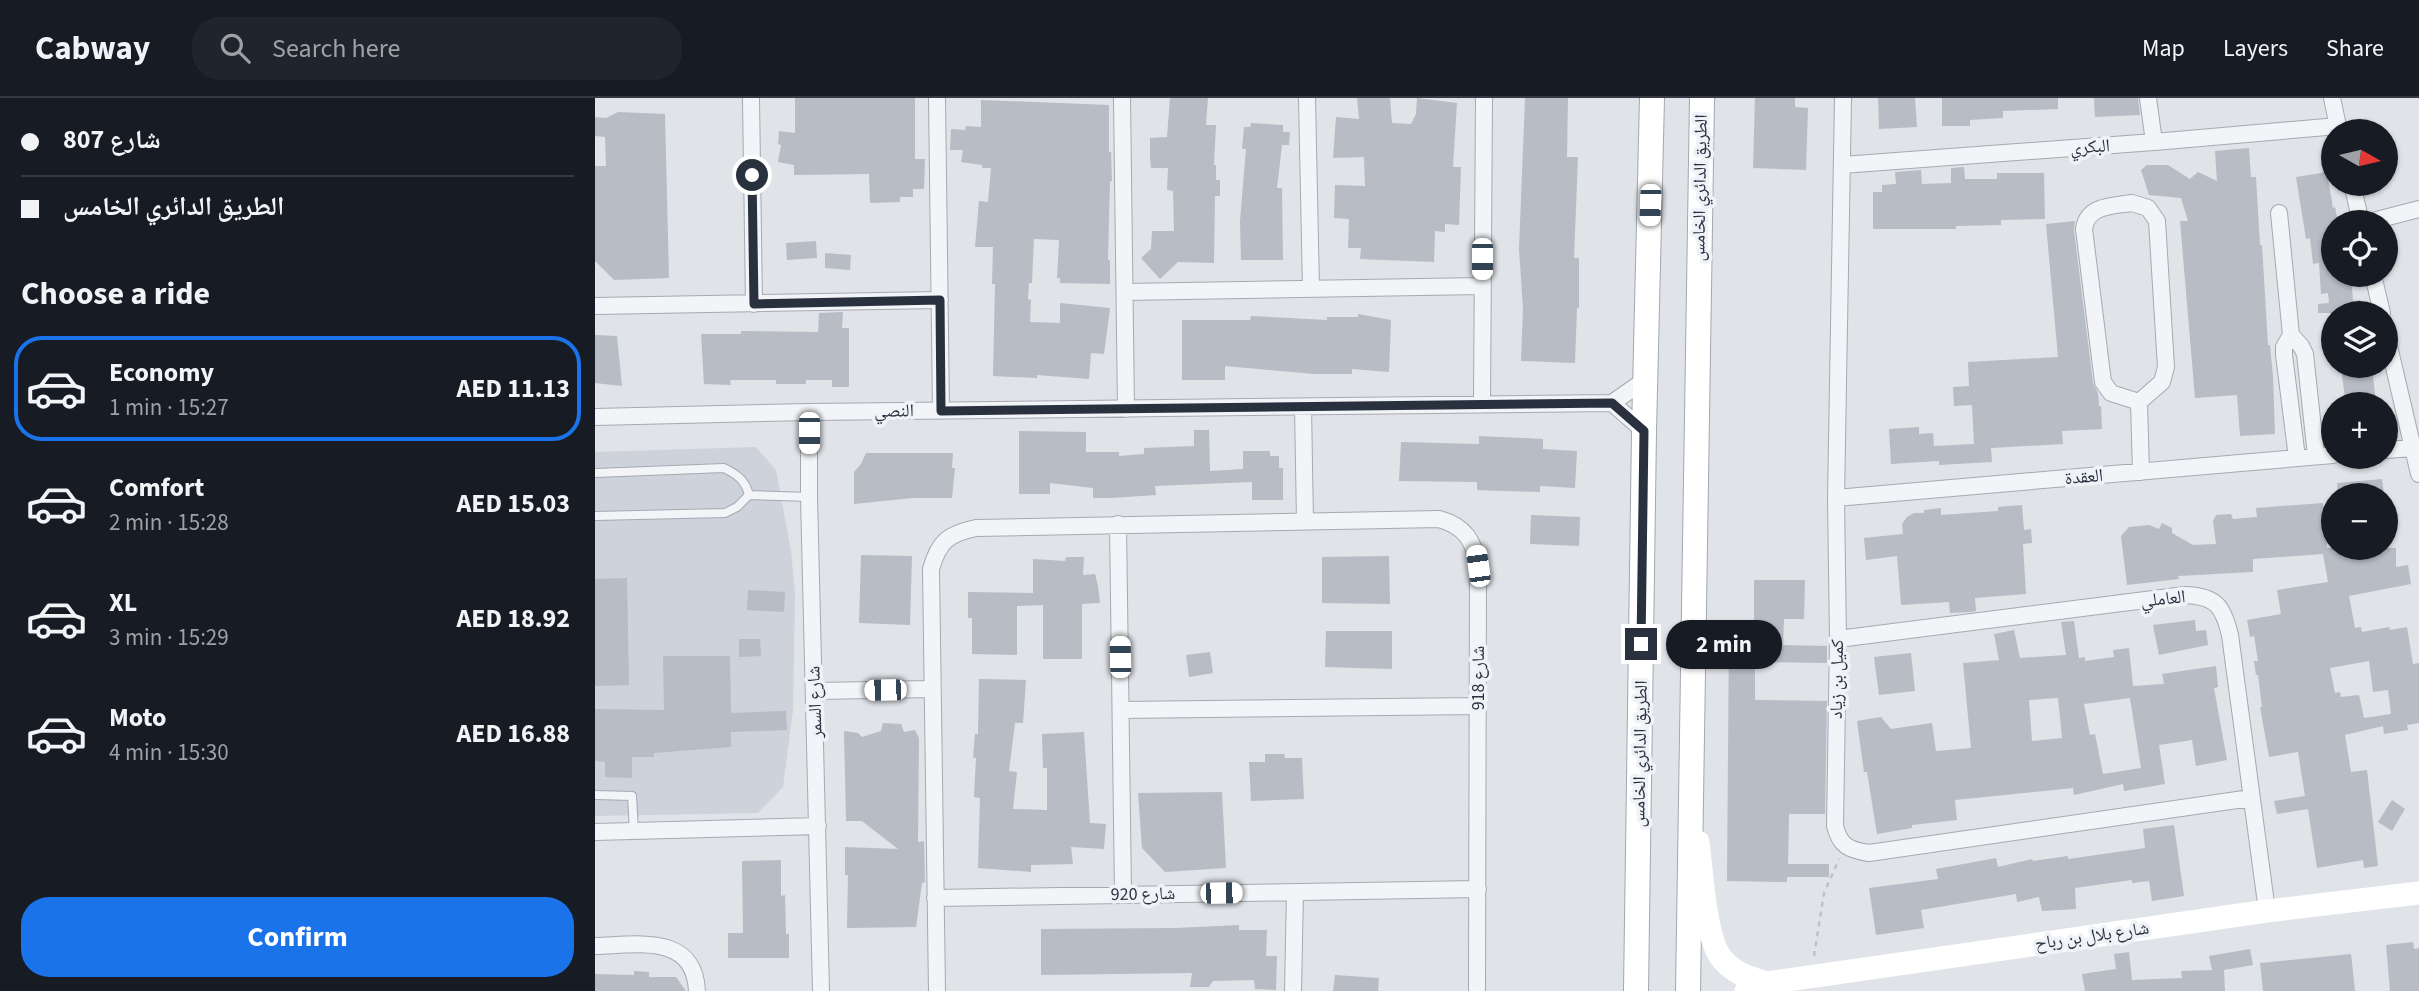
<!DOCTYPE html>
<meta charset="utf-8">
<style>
:root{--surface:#171b24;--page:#20242c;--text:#f1f3f6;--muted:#9ea1a6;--line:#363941;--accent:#1a73e8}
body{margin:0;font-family:"Source Sans 3","Noto Naskh Arabic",sans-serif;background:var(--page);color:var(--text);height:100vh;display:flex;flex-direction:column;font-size:26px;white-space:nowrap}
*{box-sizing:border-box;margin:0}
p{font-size:23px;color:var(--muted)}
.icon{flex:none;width:38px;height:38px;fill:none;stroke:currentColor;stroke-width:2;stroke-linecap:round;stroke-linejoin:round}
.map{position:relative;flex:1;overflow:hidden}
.sheet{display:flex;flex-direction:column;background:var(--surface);width:595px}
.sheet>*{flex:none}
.guide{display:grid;align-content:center;height:154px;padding:0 21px;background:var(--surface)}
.needle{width:46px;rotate:98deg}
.fabs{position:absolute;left:1726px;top:21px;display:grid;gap:14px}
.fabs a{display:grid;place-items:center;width:77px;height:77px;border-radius:50%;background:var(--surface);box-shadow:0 2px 5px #0004;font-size:35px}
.end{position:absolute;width:32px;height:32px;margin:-16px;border:9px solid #29313f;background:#fff;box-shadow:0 0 0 4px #fff}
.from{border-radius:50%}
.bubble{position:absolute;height:49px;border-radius:24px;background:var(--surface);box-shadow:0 2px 5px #0004;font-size:23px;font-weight:700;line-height:49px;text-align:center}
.car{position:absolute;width:21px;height:42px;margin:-21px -10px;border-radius:9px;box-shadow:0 0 5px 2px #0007;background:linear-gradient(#fff 24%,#345 0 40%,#fff 0 76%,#345 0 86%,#fff 0)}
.guide b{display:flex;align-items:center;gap:24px;height:66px;font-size:26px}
.guide b+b{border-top:2px solid var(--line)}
.guide i{width:18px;height:18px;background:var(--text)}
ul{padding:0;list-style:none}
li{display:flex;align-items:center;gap:21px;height:105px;margin:0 14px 10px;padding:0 7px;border:4px solid transparent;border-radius:28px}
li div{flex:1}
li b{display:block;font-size:26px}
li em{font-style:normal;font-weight:700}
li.active{border-color:var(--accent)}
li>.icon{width:63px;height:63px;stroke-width:1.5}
h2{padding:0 21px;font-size:32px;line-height:84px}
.action{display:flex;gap:14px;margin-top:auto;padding:14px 21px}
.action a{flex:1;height:80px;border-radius:28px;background:var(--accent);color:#fff;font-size:28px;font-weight:700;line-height:80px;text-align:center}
header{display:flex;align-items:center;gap:42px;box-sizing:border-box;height:98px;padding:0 35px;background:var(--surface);border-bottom:2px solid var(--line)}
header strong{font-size:33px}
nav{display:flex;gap:38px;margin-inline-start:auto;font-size:24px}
.search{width:490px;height:63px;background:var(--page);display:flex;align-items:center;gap:18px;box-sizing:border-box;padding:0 24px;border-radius:28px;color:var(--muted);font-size:26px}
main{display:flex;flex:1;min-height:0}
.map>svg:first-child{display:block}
</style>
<header>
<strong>Cabway</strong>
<div class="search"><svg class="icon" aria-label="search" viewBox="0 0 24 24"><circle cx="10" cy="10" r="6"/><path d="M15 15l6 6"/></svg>Search here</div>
<nav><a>Map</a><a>Layers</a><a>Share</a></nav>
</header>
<main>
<section class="sheet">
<div class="guide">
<b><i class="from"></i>شارع 807</b>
<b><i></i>الطريق الدائري الخامس</b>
</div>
<h2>Choose a ride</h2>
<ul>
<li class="active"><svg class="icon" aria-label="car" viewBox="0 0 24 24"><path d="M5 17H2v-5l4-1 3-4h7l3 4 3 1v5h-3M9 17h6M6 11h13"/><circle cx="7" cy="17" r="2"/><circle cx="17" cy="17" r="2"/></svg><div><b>Economy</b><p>1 min · 15:27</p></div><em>AED 11.13</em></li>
<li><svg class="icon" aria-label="car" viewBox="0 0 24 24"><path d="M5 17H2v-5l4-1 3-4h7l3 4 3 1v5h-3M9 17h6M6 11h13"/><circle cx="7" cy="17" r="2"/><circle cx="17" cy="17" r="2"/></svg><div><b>Comfort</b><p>2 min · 15:28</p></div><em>AED 15.03</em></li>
<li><svg class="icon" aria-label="car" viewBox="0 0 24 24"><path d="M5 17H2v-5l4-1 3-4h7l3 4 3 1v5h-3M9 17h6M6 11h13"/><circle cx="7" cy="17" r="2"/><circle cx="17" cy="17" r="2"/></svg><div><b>XL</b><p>3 min · 15:29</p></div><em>AED 18.92</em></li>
<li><svg class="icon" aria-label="car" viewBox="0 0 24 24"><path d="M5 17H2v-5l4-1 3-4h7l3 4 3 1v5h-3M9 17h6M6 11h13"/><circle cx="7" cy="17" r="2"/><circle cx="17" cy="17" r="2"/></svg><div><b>Moto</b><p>4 min · 15:30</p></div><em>AED 16.88</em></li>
</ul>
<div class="action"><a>Confirm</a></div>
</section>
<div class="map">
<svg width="1824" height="893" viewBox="0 0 1824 893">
<rect width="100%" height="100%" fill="#e0e3e8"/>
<path fill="#ced2da" d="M161,349L181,372L196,453L200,495L198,612L188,689L163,715L0,718V354Z"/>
<path fill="#b7bcc5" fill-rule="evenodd" d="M200,0H320V61H330L329,91H318V99H305V104L275,105L274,76L199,77V67L183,64L186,47L183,46L184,33L200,35Z
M575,0H613L611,27H621L619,67H621V82H625V98H620L619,165L583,164L565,181L546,160L556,151L557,133H579L578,93L572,92L573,70H556L555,58V40L572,39Z
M762,0H795L797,25L816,26L821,16L822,0L862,5L858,69H866L864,127L850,126V134L840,133L839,164L765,161L766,150H753L754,121L739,120L740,87L770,88L769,59L738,60L741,19L764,21Z
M930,0H973L972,59H983L979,160H984V210H982L980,265L926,263L928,211L924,151Z
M1160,0H1200V9L1213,10L1211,72L1158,70Z
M1283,0H1320L1322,29L1284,31Z
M1347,0H1463V11L1408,13V20L1375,22V28H1347Z
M1499,0H1543L1545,17L1500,19Z
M386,2L514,7V54H516L517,83H515L513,162H515V186L465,185V180H462L464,142L439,141L437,185H434L433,201L436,202L435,224L465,225V205L515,210L509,256L496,255L494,281L442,277V280L398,278L400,186H397L398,149H380L384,103L393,104L396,70H387V67L366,64L368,52H355L356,31L370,32L371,28L386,29Z
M23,14L70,16L74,180L19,182L0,163V68H11L10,39L0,38V19L11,20Z
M656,25L688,27V34H695L694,47H687L682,90H687L688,162H646L645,123L651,51H647L649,29H655Z
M1654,50L1656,79H1661L1665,147H1667L1673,247H1675L1678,279L1680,336L1645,338L1642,297L1600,300L1585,123H1593L1586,100L1554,97L1546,72L1552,67H1573L1595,81L1603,74L1622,83L1620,53Z
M1369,69L1370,81H1402V75H1449L1450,121L1406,122V127L1361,128V131H1278V94H1287V87L1301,86L1300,74L1326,72L1327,86L1356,85V70Z
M1732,74L1738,110L1740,109L1743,124H1738V177H1756L1758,203L1765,202L1766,215H1723V206L1734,205L1733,195L1726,196L1724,165L1718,166L1715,140L1711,141L1701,79Z
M1480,123L1479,132L1498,285L1503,295L1504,308H1506L1507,331L1467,333L1468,346L1396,350L1397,364L1344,367V363L1296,366L1294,331L1324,329V336L1338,335L1339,348L1379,346L1377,307L1359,308L1358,289L1374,288L1373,264L1463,259L1451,126Z
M221,143L222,160L192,162L191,145Z
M230,155L256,157L255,172L230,170Z
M248,214L247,230H254V289H237V282H211V286H181V282H135L136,287L109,286L106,236H146V233L223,234L224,215Z
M763,216L796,222L794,274L757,271V276H719L630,268V282H587V222H655L656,218L732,222V219H763Z
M0,237L22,238L27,288L0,285Z
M1777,268L1781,306H1751L1746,271Z
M599,332H614L615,373L648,371V353H675V358H684V370H688V402H657V384L560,388L561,397L516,400H498V390L455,385V396H424V333L491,334V354H524V358L549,356V350L599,348Z
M884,338L948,341V351L982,353L980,390L945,388V394L908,393L882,392V384L804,383L806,344L884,346Z
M271,355H358L357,370H360L357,400H318L259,406V374L266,366Z
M1787,381L1789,397H1743L1742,385Z
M1728,405L1732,450H1801V469L1813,467L1816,486L1754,498L1760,530L1766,529L1767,534L1794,529L1795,532L1812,529L1818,566L1824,565V625L1812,627L1813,632L1789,636L1788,628L1750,637L1756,674L1772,672L1783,768L1769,770L1768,762L1722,770L1713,711L1682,716L1679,703L1710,698L1703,654L1674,659L1665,609H1667L1663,577H1661L1659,563H1663L1659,538L1655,539L1652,522L1686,516L1682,492L1733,484L1728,456L1658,461V474L1583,478L1584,481L1532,487L1526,438L1534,429L1554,427L1564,431L1567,425L1577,430V435L1598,447L1621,446L1618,423L1621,417L1636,416L1638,421L1662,419L1661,410ZM1774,563L1778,594L1793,592L1796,616L1769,620L1764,597L1746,599L1745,594L1740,595L1735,570Z
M1427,407L1429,432L1436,431L1437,445L1428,446L1431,496L1380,500L1381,513L1376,514L1355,515L1354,504L1306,507L1302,458L1271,462L1269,440L1308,436L1307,426L1312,419L1319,415H1329V412L1346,410V417L1403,413V409Z
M936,417L985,419L984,448L935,446Z
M266,457L317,458L315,527L264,525Z
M794,458L795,506L727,505V459Z
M471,459H489L488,477L500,476L503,488L505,505L487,506V561H448V507L422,508V557L377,556V520H373V494L438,495V461L470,463Z
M32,480L34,587L0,588V481Z
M1159,482H1210L1209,521H1189L1188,547L1232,548V565L1160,564V602L1232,603L1230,716H1194L1193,766H1234V779H1192V784L1132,783L1134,528H1159Z
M153,492L190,494L189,514L152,512Z
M1600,522L1601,533L1611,532L1613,547L1564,557L1558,527Z
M1479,523L1484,560L1490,559V563L1519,559L1518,552L1534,550L1538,588L1569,586L1567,576L1621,568L1623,589L1619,590L1632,662L1601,668L1597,642L1564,647L1570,686L1529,693L1528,686L1479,697L1478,690L1360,702L1362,722L1317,727V730L1282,736L1272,674H1269L1262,623L1286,619L1296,631L1337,625L1341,653L1376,650L1368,565L1404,562L1399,536L1419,532L1425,560L1471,557L1466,524ZM1463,600L1467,640L1437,643L1434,602ZM1535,600L1546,670L1508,676L1500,636L1495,637L1489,606Z
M731,533H797V571L730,569Z
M144,541H165L166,558L144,559Z
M615,554L618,575L594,579L591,557Z
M1316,555L1320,593L1284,597L1279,559Z
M68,558H135L136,615L191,613L192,632L136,634V649L59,655V659H37V680L10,679V664L0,663V611L69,612Z
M384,581L431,582L428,625H420L414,673L422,674L418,711L452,712V670H448L447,636L489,634L495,725L511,726L509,751L476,749L478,766L436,767V774L383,770L385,700L379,699L381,660H378L380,636H383Z
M288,625L306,626L309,634L320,632L324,640L323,744L329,743L330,784L327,785L321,829L252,830L253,777H250V749L303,751L267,723H251L249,633L263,635L267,639L286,633Z
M670,656H689L690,660H707L709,701L656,703L654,664H670Z
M627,694L631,770L570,774L547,750L543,695Z
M1797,702L1810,711L1797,733L1783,724Z
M1579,727L1589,798L1557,803L1554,783L1537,785V782L1480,790L1481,811L1447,813L1444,799L1422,804L1421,796L1326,812L1329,830L1281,837L1274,790L1343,781L1341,771L1401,760L1403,769L1437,761L1438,763L1473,758V761L1550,750L1548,731Z
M186,762V798L190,797L191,836H194V860H133V835H148L147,763Z
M644,827V832H672L671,858H682L681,892L660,891L659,882L618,883L614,889H595L597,875L446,877V831L580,830Z
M1818,844L1819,851L1824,850V893H1795L1791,847Z
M1655,851L1658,867L1629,872L1630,893H1490L1487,876L1521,871L1519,856L1534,854L1537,882L1587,880L1586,873L1617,872L1614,858Z
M1756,856L1760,893H1668L1665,865Z
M39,873L54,874V879H81L91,893H0V876L39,877Z
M740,877L784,880L783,893H738Z"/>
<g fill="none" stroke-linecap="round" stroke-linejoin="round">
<defs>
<path id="lane" d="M0,375L129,370C143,377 150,382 154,397
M0,418L130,415L142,409L154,397L214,399
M0,697L37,698L39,733"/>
<path id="street" d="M156,0L159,206
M342,0L346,313
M527,0L531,311
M712,0L716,191
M1248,0L1241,400L1243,541L1240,728C1245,748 1254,752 1274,755L1656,700
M1553,0L1559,44
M1737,0L1744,33
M1247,67L1559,44L1743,28
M1757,86L1766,124
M1537,105L1553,110L1562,123L1571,269L1567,284L1544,304L1516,295L1508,284L1489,131C1492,107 1518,108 1537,105Z
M1684,115L1696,237L1689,249V257L1702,360
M1774,124L1824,111
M1778,177L1787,215
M530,194L887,188
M0,208L345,202
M1790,231L1824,376
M1696,237L1706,248L1710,256L1721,358
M1544,304L1546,374
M887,305L889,0
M1017,305L1049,333
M708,309L710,423
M214,314V399L226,893
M0,319L214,314L1017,305L1050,282
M1790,352L1818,350
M1241,400L1738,357
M523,426L528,796
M1243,541L1590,497C1621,498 1628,508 1635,537L1672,813
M220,593L337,591
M526,612L883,608
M0,734L223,728
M340,800L883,791
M0,848C42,847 99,835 102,893
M342,893L336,471C344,443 353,436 381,430L844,421C870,428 879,443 883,468L882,893
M698,893L700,794"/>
<path id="primary" d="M1041,893L1049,333L1057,0
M1093,893L1107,0"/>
</defs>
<use href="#lane" stroke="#a5aab2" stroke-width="10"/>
<use href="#street" stroke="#a5aab2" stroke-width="18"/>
<use href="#primary" stroke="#a0a8b3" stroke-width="26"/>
<path stroke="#bec1c7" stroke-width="2.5" stroke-dasharray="5 5" stroke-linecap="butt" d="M1219,858L1229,795L1244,761"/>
<use href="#lane" stroke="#f2f4f7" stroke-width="8"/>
<use href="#street" stroke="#f2f4f7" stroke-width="16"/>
<path stroke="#fff" stroke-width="23" d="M1103,744C1107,773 1110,843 1128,862C1140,876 1155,880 1172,885
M1151,893L1172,885L1672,813L1824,795"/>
<use href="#primary" stroke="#fff" stroke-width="24"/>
</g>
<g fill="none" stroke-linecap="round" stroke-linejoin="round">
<path stroke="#29313f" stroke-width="9" d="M157,77L159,206L345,202L346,313L1017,305L1049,333L1046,546"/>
</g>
<g text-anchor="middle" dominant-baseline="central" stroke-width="7" stroke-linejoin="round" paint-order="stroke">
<g font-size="18" fill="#29313f" stroke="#eff2f6">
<text transform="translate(1495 49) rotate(-4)">البكري</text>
<text transform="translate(1105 90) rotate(-89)">الطريق الدائري الخامس</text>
<text transform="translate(299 313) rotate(-1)">النصي</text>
<text transform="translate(1489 379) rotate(-5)">العقدة</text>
<text transform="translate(1568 501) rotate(-6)">العاملي</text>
<text transform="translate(883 580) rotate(-90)">شارع 918</text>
<text transform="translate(1242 581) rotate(-89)">كميل بن زياد</text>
<text transform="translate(220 604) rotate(-92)">شارع السمر</text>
<text transform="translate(1045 656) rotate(-89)">الطريق الدائري الخامس</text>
<text transform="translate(548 796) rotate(-1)">شارع 920</text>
<text transform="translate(1497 838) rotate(-8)">شارع بلال بن رباح</text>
</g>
</g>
</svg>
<div class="fabs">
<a><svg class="needle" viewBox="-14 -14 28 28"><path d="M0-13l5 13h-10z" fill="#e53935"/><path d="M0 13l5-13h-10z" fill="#9ea1a6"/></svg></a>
<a><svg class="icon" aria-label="locate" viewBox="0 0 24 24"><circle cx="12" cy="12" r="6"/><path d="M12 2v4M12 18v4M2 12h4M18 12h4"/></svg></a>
<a><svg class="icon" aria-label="layers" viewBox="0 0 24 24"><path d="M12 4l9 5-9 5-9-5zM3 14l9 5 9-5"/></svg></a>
<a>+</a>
<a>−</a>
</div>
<i class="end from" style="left:157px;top:77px"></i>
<i class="end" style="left:1046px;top:546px"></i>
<div class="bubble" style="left:1071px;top:522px;width:116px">2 min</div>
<i class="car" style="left:1055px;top:107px;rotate:182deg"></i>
<i class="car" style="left:887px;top:161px;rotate:180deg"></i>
<i class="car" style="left:214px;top:335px;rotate:180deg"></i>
<i class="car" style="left:883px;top:468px;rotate:352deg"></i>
<i class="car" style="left:525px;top:559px;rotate:359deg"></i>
<i class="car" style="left:290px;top:592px;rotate:269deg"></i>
<i class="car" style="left:626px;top:795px;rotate:89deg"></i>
</div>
</main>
